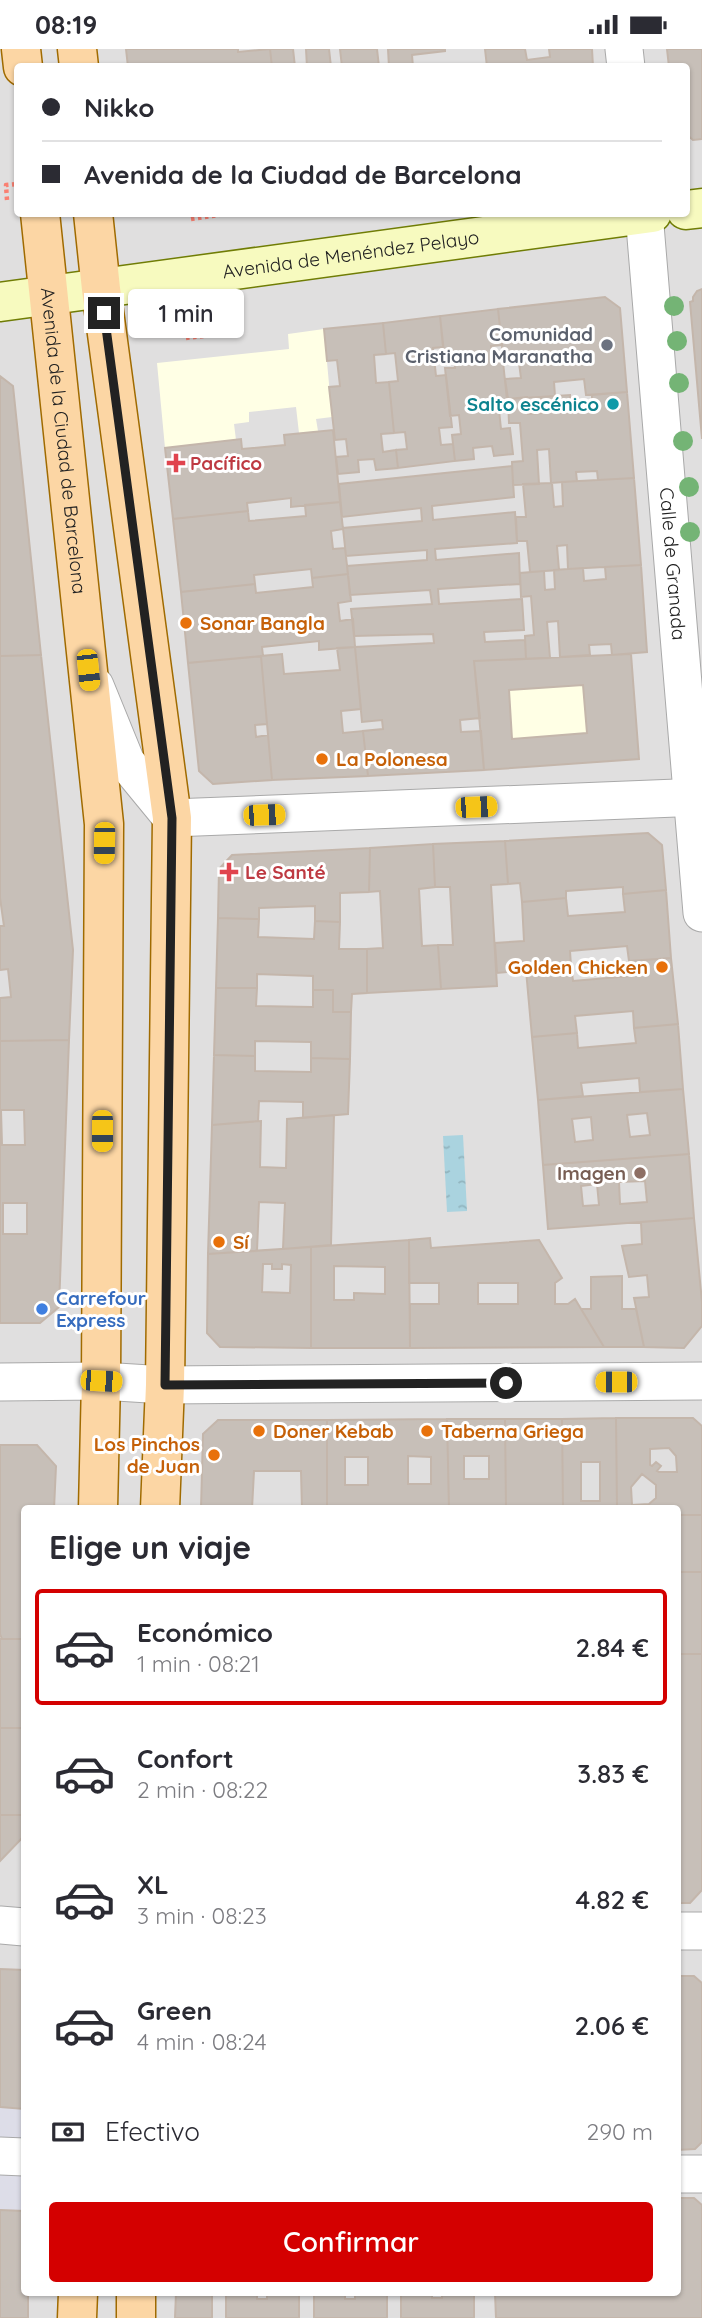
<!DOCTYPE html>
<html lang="es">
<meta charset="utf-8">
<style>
:root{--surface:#fff;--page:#f2f2f3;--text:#2b2b33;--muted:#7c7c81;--line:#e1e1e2;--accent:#d40000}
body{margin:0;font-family:Quicksand,sans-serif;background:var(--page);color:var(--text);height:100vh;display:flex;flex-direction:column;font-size:26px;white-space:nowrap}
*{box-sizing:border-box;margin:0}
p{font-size:23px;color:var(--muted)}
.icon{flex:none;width:38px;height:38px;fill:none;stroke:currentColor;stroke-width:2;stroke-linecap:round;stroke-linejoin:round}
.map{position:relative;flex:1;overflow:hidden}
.side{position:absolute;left:21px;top:1456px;width:660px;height:791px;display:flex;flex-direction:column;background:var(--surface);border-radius:7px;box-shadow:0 2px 5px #0004}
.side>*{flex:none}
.top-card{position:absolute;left:14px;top:14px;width:676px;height:154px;border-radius:7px;box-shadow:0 2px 5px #0004;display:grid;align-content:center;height:154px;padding:0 28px;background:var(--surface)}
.end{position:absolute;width:32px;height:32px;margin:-16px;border:9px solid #222;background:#fff;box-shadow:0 0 0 4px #fff}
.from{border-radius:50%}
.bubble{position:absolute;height:49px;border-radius:7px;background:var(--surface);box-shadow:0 2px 5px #0004;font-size:23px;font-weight:600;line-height:49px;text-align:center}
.car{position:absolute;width:21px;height:42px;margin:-21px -10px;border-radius:9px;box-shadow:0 0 5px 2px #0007;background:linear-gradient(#f5c518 24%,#345 0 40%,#f5c518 0 76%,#345 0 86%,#f5c518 0)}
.top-card b{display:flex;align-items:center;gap:24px;height:66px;font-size:26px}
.top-card b+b{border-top:2px solid var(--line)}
.top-card i{width:18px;height:18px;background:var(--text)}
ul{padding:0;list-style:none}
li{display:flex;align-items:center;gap:21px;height:116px;margin:0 14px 10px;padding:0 14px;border:4px solid transparent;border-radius:7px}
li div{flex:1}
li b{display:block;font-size:26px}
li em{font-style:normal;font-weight:600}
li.active{border-color:var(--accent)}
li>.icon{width:63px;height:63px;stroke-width:1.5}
h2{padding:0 28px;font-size:32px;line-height:84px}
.pay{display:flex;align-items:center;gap:18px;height:77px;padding:0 28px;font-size:26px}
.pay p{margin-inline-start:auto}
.action{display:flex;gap:14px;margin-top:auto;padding:14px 28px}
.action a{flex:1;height:80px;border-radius:7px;background:var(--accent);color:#fff;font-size:28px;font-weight:600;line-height:80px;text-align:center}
.status{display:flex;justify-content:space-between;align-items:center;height:49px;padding:0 35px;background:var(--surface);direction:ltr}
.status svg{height:19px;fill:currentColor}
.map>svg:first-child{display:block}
</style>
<div class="status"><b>08:19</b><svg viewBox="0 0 49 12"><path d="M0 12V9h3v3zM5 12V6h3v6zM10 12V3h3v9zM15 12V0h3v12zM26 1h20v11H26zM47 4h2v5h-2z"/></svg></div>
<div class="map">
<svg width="702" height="2269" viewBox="0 0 702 2269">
<defs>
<pattern id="water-ripples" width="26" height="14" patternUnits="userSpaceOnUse" patternTransform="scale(1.75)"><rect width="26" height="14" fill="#aad3df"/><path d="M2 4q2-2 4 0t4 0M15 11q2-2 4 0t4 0" fill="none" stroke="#92b5bf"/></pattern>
</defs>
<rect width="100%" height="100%" fill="#f2efe9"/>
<path fill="#e0dfdf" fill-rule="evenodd" d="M0,0H702V2269H0ZM18,18H686V164H18ZM24,1460H677V2244H24Z"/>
<path fill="#ffffe5" d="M324,280L332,368L316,370L318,382L299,384L296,358L249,363V373L234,375L236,391L165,399L157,314L289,300L288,285Z
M631,605L639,710L484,721L474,612Z"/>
<path fill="#dddde8" d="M0,2058L24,2060V2162L0,2161Z"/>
<path fill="url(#water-ripples)" d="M463,1086L467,1162L447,1163L443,1087Z"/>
<path fill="#c7bfb8" stroke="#c4b6ab" stroke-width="2" fill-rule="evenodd" d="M126,0H238V3L270,0L272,18H128Z
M270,0H293L295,18H272Z
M306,0H329L331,18H307Z
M340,0H377L379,18H342Z
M388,0H445V2L412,6L413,18H389Z
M485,0H525L527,11L550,8L549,0H592L593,18H487Z
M667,0H702V90L693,91L686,85V18H669Z
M702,240V390L690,253L693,252V248L697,242Z
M605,248L620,259L627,343L586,346L584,330L554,333L555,347L508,350L505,330L521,329L518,306L503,307L498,260Z
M498,260L502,296L491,297L493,313H503L508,360L499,361L501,380L510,379L513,405L494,407L492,397L473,399L474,410L455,412L452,386L461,385L459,366L450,367L445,319H455L453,302L444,303L440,267Z
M440,267L443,298L433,299L436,327L446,326L452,378L439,379L441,396L453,395L455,412L398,419L396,401L407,400L405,383L394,384L389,333L398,332L395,304L386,305L383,274Z
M383,274L386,305L374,306L376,334L389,333L394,384L381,385L383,403L396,401L398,419L376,421L374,410L358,411L359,423L338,425L336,408L348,407L346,390L335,391L329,338L340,337L337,311L327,312L324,280Z
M0,327L13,337L41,606L0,607Z
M627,343L634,429L598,431L597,422L576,423L577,432L551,434L549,400L537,401L539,435L513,436L512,413L523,412L520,374H509L508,350L527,348L528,365L542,364L541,348L570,346V356L592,355V346Z
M333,381L340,453L291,458V449L247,454L248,462L173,470L165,399L241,390L242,400L285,396L284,386Z
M512,417L514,448L432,457L433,471L515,463L517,494L435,500L436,511L519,504L520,535L438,540L439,555L522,550L524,581L484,583L485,593L525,591L526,610L474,612L480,669L460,671L461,683L481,682L484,721L368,727L363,682L383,680L382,671L362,673L355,598L434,594L433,585L354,587L351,560L432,555L430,541L350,546L347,517L427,511V501L346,507L343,479L422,472L421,459L342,468L339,435Z
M634,429L641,516L568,520L567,496L557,497L559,521L530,523L527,492H517L516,468H526L523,435L552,434L554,458L563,457L562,433Z
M340,453L343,480L331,482L333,500L345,499L348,525L312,529L311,520L254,526L255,535L181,543L173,470L248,462L249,472L306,467L305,456Z
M641,516L647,603L612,606L611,595L589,596L590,606L560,608L558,572L547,573L550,609L526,610L525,587L534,586L531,547L521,548L520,524L544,522L545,541L555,540L554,521L583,519L584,532L606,530L605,518Z
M348,525L351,552L338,554L340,572L353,570L355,598L319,601V592L262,598L263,607L188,614L181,543L255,535L256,544L313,538L312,529Z
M355,598L361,660L341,662L343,684L363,682L368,727L272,731L261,607L282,605L284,625L340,621L337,599Z
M631,605L639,710L484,721L474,612ZM583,636L587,684L512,690L509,641Z
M41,606L73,901L69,991L0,992V949L11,948L8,920L0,921V877H4L0,849V607Z
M261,607L267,675L255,676L256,688L268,686L272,731L213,735L199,722L188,614Z
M648,784L662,796L666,841L623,845V838L566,842V849L522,853L520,834L508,835L505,792Z
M505,792L508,835L491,836L497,937L441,940L438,896H453L450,838H435L433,795Z
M433,795L435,838L419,840L422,897L438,896L441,940L367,944V900L383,899L380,842L369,843L370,799Z
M370,799L369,843L340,844V873L315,872V857L259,859V870L218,869L219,820L232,806Z
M666,841L671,909L629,912L627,897L570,902L571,917L497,924L495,894L524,892L522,853L566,849L568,867L625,863L623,845Z
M218,869L259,870L258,888L314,890L315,872L340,873L339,900H367V944L352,945L351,963H333V941H313V927L257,925V939H216Z
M671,909L678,975L634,979L633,962L575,967L577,984L532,988L526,921L571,917L573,932L630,927L629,912Z
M216,939H257L256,957L313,958V941H333V963H351L350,1010L311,1009V993L255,992V1007L214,1006Z
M678,975L683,1040L640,1043L639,1029L581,1034L583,1047L538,1051L532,988L577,984L578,999L636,994L634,979Z
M69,991L59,1258L40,1274H0V992ZM1,1061H24L25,1096H2ZM3,1154H27V1185H3Z
M214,1006L255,1007V1022L311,1023V1009L350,1010L348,1065L303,1069V1053L259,1052L258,1072L212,1076Z
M683,1040L689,1105L543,1116L538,1051ZM647,1064L650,1086L630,1088L627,1066ZM591,1068L593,1091L575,1093L572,1070Z
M334,1066L331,1196L283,1200L285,1154L259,1153L257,1202L208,1205L212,1076L261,1072L260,1118L286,1119L287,1070Z
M689,1105L694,1169L548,1180L543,1116ZM645,1132L647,1153L620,1155L619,1133ZM597,1135L599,1156L583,1157L581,1137Z
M694,1169L702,1253V1277L684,1299L644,1298L634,1249L649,1248L647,1226L629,1228L622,1197L642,1195L641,1173Z
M430,1189L431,1199L539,1191L562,1229L555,1234V1255H568L575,1250L604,1298L410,1299V1255H439V1234H409V1191ZM478,1234H518V1255H478Z
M409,1191L410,1299H311V1198ZM334,1217L385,1218V1245L354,1244V1251H334Z
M311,1198V1299L220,1298L207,1284L208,1205ZM263,1215H272V1220H282V1215L291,1216L290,1244L262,1243Z
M622,1227V1260H636L644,1298H604L581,1260H591V1228Z
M616,1369L617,1460H563L562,1370ZM581,1413H600V1452H581Z
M616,1369H693L702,1377V1466H677V1460H617ZM669,1399L676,1407L677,1423H659L657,1422L661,1417L656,1413L652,1417L650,1416V1400ZM642,1425L656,1436V1449L649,1455L632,1456L631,1438Z
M447,1370H505L506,1460H449ZM464,1407H489V1430H464Z
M447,1370L449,1460H327V1371ZM408,1407L431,1408V1435H408ZM345,1408H368V1436H345Z
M505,1370H562L563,1460H506Z
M218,1371H327V1460H302L301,1422H254L252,1460H201L203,1385Z
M0,1396H37L56,1417L54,1460H24V1590H2L0,1585Z
M677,1466H702V1523H677Z
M677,1523H702V1605H677Z
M0,1590H24V1679H0Z
M677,1605H702V1841L690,1854H677Z
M0,1679H24V1766H0Z
M0,1766H24V1787L0,1812Z
M0,1920L24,1921V2060L0,2058Z
M677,1927H694L702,1934V2093L695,2100L677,2101Z
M677,2149H694L702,2156V2269H496L495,2244H677Z
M0,2161L24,2162V2244H28V2269H0Z
M176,2244H212V2269H175Z
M226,2244H257V2250H267V2244H299V2269H226Z
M314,2244H345V2250H355V2244H387V2269H314Z
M401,2244H432V2249H442V2244H474V2269H401Z"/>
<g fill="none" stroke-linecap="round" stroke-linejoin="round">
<defs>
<g id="street">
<path d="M624,0L626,18"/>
<path id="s1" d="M644,164L702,864"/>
<path d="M95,637L126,713L172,769L702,748"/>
<path d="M0,1333L101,1332L165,1336L702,1332"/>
<path d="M0,1876L24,1878"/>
<path d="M677,1882H702"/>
<path d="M0,2107L24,2108"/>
<path d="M677,2125H702"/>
</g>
<g id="secondary">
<path d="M686,161L702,159"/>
<path id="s2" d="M0,253L652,164"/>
</g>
<g id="primary">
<path d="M21,0L23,18"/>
<path d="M77,0L79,18"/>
<path id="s3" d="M40,164L104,775L101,1332L98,1460"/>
<path d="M93,164L101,240L172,769L165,1336L160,1460"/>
<path d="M77,2269L78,2244"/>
<path d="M136,2269V2244"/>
</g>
</defs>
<use href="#street" stroke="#a9a9a9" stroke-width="39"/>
<use href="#secondary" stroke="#707d05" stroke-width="41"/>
<use href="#primary" stroke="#a06b00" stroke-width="41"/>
<path stroke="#fa8072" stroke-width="4.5" stroke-dasharray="3.5 3.5" stroke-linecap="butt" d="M7,151L6,136L18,135
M191,170L219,166
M186,289L213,286"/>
<use href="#street" stroke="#fff" stroke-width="37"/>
<use href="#secondary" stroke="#f7fabf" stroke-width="38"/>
<use href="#primary" stroke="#fcd6a4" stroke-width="38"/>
</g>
<g fill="#74b475">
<circle cx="674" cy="257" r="10"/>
<circle cx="677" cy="292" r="10"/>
<circle cx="679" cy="334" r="10"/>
<circle cx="683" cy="392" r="10"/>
<circle cx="689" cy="438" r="10"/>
<circle cx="690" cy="483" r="10"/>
</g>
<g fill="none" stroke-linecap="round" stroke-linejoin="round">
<path stroke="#222" stroke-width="9" d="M104,264L172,769L165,1336L506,1334"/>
</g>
<circle fill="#6b7280" stroke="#fff" stroke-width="2.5" cx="607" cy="296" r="7"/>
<circle fill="#0f9aa8" stroke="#fff" stroke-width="2.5" cx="613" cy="355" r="7"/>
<g fill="#e0444e" stroke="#fff" stroke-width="2.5">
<path d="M172.5 403.5h7v7h7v7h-7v7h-7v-7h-7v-7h7z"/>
<path d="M225.5 812.5h7v7h7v7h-7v7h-7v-7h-7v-7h7z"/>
</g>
<g fill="#e8710a" stroke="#fff" stroke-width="2.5">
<circle cx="186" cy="574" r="7"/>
<circle cx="322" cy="710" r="7"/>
<circle cx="662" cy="918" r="7"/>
<circle cx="219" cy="1193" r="7"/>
<circle cx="259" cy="1382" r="7"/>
<circle cx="427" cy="1382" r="7"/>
<circle cx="214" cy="1406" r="7"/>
</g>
<circle fill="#8d6e63" stroke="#fff" stroke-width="2.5" cx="640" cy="1124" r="7"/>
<circle fill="#3f7fe0" stroke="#fff" stroke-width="2.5" cx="42" cy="1260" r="7"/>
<g text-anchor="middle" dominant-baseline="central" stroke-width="6" stroke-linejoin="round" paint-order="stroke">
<g font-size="19" fill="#222" stroke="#fff">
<text stroke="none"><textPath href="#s2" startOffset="354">Avenida de Menéndez Pelayo</textPath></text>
<text stroke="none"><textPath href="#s3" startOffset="229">Avenida de la Ciudad de Barcelona</textPath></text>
<text stroke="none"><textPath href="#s1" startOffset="352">Calle de Granada</textPath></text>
</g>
<g font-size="19" font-weight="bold" fill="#5b616d" stroke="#fff" text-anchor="end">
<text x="593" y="285">Comunidad<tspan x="593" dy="22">Cristiana Maranatha</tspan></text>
</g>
<g font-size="19" font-weight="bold" fill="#0d838f" stroke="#fff" text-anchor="end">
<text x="599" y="355">Salto escénico</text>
</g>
<g font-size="19" font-weight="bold" fill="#be3a42" stroke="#fff" text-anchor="start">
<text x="190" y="414">Pacífico</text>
<text x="245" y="823">Le Santé</text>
</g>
<g font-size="19" font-weight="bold" fill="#c56008" stroke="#fff" text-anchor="start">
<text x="200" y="574">Sonar Bangla</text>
<text x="336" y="710">La Polonesa</text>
<text x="648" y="918" text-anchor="end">Golden Chicken</text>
<text x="233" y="1193">Sí</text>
<text x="273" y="1382">Doner Kebab</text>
<text x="441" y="1382">Taberna Griega</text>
<text x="200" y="1395" text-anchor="end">Los Pinchos<tspan x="200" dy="22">de Juan</tspan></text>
</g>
<g font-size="19" font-weight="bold" fill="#785e54" stroke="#fff" text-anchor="end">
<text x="626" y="1124">Imagen</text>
</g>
<g font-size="19" font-weight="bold" fill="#366cbe" stroke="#fff" text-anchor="start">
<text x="56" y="1249">Carrefour<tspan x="56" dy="22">Express</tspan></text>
</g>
</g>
</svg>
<i class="end from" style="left:506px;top:1334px"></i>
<i class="end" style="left:104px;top:264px"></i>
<div class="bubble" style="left:128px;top:240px;width:116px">1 min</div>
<i class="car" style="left:88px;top:621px;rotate:174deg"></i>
<i class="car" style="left:476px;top:758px;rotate:88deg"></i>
<i class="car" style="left:264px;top:766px;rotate:88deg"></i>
<i class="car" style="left:104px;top:794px;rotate:181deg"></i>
<i class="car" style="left:102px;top:1082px;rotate:180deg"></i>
<i class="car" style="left:101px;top:1332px;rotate:93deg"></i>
<i class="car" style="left:616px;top:1333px;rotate:270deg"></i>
<div class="top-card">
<b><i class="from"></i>Nikko</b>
<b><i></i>Avenida de la Ciudad de Barcelona</b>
</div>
<section class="side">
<h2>Elige un viaje</h2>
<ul>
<li class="active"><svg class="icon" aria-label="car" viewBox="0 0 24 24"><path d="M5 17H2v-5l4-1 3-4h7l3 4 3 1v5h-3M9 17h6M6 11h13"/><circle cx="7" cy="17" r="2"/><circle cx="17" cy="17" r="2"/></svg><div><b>Económico</b><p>1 min · 08:21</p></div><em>2.84 €</em></li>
<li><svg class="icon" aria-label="car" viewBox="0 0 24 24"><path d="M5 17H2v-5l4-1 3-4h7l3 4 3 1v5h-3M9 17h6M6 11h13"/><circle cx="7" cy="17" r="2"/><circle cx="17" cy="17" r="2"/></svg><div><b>Confort</b><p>2 min · 08:22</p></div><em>3.83 €</em></li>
<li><svg class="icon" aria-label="car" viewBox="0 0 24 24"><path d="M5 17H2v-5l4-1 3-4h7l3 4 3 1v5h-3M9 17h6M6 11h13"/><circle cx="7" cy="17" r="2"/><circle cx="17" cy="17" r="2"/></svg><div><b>XL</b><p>3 min · 08:23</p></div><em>4.82 €</em></li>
<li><svg class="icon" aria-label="car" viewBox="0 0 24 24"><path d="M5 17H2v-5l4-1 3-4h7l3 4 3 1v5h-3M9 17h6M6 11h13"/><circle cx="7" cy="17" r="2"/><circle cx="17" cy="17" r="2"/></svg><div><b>Green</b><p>4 min · 08:24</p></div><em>2.06 €</em></li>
</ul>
<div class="pay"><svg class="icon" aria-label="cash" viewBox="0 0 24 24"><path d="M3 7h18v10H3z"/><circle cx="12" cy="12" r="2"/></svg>Efectivo<p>290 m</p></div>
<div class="action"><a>Confirmar</a></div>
</section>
</div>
